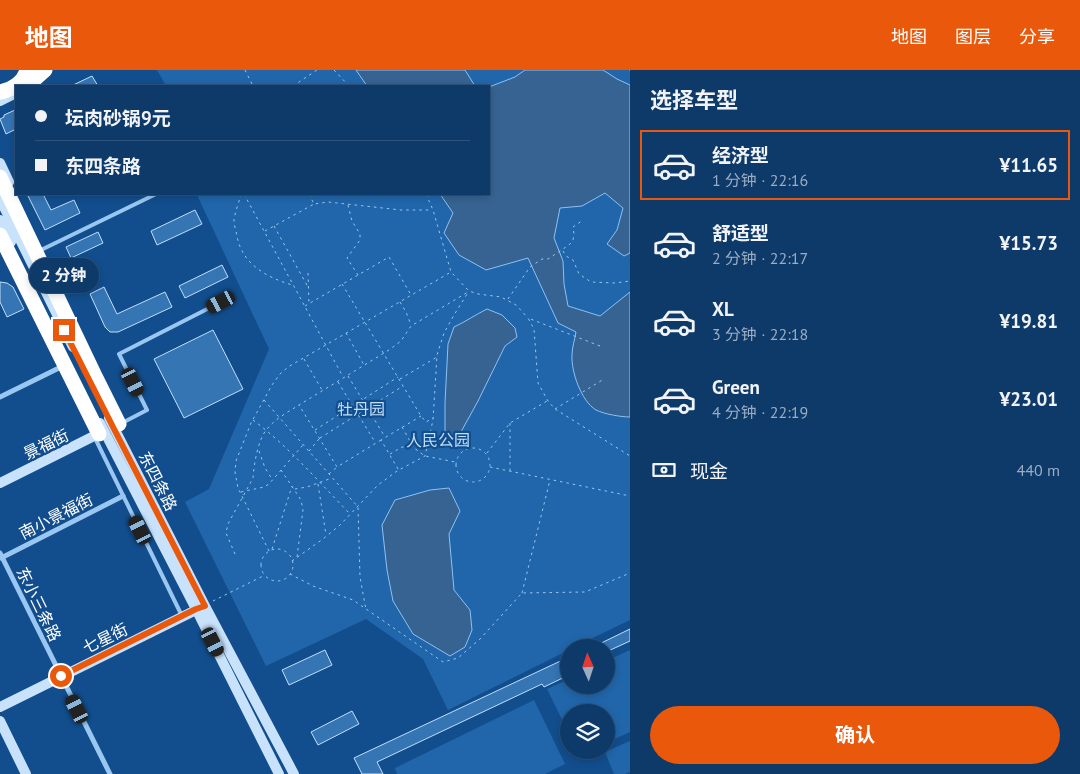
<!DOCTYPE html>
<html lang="zh">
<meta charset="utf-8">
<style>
:root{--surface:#0e3a6a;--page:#174170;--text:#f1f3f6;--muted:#9badc1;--line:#2e547e;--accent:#ea580c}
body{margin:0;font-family:"PT Sans","Noto Sans SC",sans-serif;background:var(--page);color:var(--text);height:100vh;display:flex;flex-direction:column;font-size:19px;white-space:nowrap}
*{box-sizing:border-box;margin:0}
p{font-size:16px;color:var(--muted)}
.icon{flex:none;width:28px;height:28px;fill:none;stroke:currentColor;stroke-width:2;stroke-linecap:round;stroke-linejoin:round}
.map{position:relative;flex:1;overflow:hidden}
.drawer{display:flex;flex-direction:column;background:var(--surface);width:450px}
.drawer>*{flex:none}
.banner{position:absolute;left:15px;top:15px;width:475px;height:110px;border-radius:0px;box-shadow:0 2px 8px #0003,0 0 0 1px var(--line);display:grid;align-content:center;height:110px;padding:0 20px;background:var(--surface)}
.needle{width:32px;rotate:357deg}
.tools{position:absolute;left:560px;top:569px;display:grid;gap:10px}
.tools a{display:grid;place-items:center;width:55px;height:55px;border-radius:50%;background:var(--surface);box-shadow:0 2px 8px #0003,0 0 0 1px var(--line);font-size:25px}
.end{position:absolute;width:22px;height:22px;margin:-11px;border:6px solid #ea580c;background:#fff;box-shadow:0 0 0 2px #fff}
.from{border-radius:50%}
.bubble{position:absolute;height:35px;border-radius:18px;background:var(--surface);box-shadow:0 2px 8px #0003,0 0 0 1px var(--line);font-size:16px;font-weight:700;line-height:35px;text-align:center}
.car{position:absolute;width:15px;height:30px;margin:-15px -8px;border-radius:6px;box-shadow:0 0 4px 1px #0007;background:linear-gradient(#222 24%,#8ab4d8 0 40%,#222 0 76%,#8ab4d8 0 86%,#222 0)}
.banner b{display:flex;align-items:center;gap:18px;height:48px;font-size:19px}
.banner b+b{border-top:1px solid var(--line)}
.banner i{width:12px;height:12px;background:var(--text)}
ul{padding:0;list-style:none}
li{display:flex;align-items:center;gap:15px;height:70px;margin:0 10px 8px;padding:0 10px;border:2px solid transparent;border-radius:0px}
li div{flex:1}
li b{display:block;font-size:19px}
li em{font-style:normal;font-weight:700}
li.on{border-color:var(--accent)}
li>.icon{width:45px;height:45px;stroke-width:1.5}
h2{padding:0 20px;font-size:22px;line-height:60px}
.pay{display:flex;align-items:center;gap:12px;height:55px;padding:0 20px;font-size:19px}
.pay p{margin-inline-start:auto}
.primary-button{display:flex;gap:10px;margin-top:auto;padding:10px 20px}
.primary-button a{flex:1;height:58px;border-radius:30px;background:var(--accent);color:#fff;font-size:20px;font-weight:700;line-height:58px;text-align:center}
header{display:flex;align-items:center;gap:30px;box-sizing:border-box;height:70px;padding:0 25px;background:var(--accent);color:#fff}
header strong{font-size:24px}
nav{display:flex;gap:28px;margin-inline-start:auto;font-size:18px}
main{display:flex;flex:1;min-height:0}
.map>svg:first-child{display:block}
</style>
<header>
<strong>地图</strong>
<nav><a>地图</a><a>图层</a><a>分享</a></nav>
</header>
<main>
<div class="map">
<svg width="630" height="704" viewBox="0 0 630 704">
<rect width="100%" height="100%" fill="#124e8d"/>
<path fill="#2166aa" d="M157,0H630V550L574,577L569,578V580L448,640L423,589L366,549L266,596L185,432L209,419L269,279L198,127V124H489V16H166Z
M630,580V662L606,673V642H569V664L547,619L569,609V615H606V591Z
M534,630L565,694L545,704H397L395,698Z
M630,671V702L625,704H614L605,682Z"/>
<path fill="#366391" stroke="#8cc2f5" d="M356,0H465L475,16H479H367Z
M525,0H603L617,9L630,15V183L624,186L607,174L617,160L623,138L605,123L582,136L560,138L554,168L563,191L564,214L568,236L600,246L630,222V347C621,347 604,344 596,340C581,331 571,301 572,285C572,277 575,269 576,262L558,253L528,188L486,200L459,185L444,163L453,143L440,124H489V17L515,7Z
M487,239L502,245L515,258L517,267L505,276L478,331L462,360L456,376L445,377V333L448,274L454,257C465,252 475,245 487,239Z
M449,418L460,441L449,464L454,520L470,540L472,560L465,577L450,586L413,564L393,531L387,500L382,455L395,430L430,420Z"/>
<path fill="#3575b4" stroke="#c1dffc" d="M92,6L98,16H71Z
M15,40L16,43V59L6,64L0,49L4,47V45Z
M27,124H43L51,140L74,130L80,143L45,160Z
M195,140L202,154L157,175L151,161Z
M98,162L103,173L71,188L66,177Z
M222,195L228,207L185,228L179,216Z
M0,212L7,213L13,217L24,239L7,247L0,232Z
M104,217L117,244L165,222L172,237L118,262H110L105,257L90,224Z
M213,260L243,319L184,348L154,289Z
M630,559V571L606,582V578H591Z
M325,580L332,595L289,615L282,600Z
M569,587V605L544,617L542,614L377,692L383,704H362L354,688Z
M352,641L359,654L318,675L311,662Z"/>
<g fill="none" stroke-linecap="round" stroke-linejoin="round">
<path stroke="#9ac7f1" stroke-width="1" stroke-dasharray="2.5 4" stroke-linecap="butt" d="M245,0L253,16
M334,0L349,16
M629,0H630
M293,16L317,0
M231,124H232
M241,124C239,132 235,142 234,150C234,155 236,161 237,166C242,194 266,207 292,215
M244,124L343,307
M309,124L314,134L328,132L401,140H432
M426,124L433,140L451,202L469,221L478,224L501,227L516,235L528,248
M348,135L352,151L360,164V170L347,188L358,205
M274,156L308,217
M265,161L314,134
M563,181L566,186L573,190L579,204L591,212L615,213L630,211
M308,203L309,234
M342,214L421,346L426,352L433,348
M508,229L530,197L542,189H548L569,175L573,170L574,164L573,157L583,150
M400,232L406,242L411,255
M305,236L389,187L411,225
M346,263L364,295
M600,276L528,248L534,259L538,313L548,331L555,339L630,386
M304,289L322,320
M348,306L385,367
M400,309L437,287
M338,312L375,372
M264,330L358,437L360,507L366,540
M555,339L604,309
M253,350C289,377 319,412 350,444
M510,353V401
M402,357L414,378L425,386L455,392
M315,360L398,307
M320,368L403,316
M381,370L337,397L299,335L389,280L401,271L411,256L468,222
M456 395a17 17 0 1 1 34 0a17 17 0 1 1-34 0Z
M259,381L265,398L272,409
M309,381L319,369
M487,383L510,353L547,331
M390,384L402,377L414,378
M490,397L630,426
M398,399L381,370L421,346
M281,400L301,430L303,440L297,487
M329,404L337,397
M318,414L326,465
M295,419L307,417L332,408
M241,422L264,417L269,414L303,375
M261 495a16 16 0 1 1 32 0a16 16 0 1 1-32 0Z
M272,479L292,416
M269,481L238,418L235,402L236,391L251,353L272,315L280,304L288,297L451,202
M235,484L226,463L228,454L253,408C254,394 258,369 267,359C275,349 288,342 299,335
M292,491L323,469L340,455L378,415L397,401L425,386L433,350L437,285L444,263L454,245L469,221
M290,504L313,516L353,530L443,592L458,588L480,569L522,523L585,522L630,503
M522,523L550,410
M213,531L263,506"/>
<path stroke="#9ac7f1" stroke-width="4" d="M41,180L156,124
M122,353L147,340L119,284L221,232
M94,366L182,546"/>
<path stroke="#9ac7f1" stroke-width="5" d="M0,327L59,298
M0,483L110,704
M1,488L123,426"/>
<path stroke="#c9e2fc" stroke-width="10" d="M0,31L16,23
M0,93L9,112
M0,129L73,277
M0,150L11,172
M109,348L205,536L294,704
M100,353L196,539L279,704
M0,413L104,361
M0,637L202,537
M0,651L26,704"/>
<path stroke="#fff" stroke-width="15" d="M0,22C12,20 24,12 27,0
M0,107L95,306L119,354
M0,165L99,364"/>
<path stroke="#fff" stroke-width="15" d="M21,16L35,9L45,0"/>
</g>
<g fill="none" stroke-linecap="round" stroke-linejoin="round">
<path stroke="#ea580c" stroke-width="6" d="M61,606L196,539L205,536L113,357L64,260"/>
</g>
<g text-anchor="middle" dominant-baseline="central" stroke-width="4.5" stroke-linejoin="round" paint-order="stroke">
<g font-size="16" fill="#c1dffc" stroke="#124e8d">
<text x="361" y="339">牡丹园</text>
<text x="438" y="370">人民公园</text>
</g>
<g font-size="16" fill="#fff" stroke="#124e8d">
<text transform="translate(46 374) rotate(-26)">景福街</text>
<text transform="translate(158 411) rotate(63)">东四条路</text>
<text transform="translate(56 446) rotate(-27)">南小景福街</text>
<text transform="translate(39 534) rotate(64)">东小三条路</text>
<text transform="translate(105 568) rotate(-26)">七星街</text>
</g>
</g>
</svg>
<div class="tools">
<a><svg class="needle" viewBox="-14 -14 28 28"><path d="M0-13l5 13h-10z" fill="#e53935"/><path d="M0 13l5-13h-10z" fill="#9badc1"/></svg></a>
<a><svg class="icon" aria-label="layers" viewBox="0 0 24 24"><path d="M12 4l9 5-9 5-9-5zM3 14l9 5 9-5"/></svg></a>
</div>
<i class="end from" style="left:61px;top:606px"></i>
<i class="end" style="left:64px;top:260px"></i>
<div class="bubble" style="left:29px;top:188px;width:70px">2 分钟</div>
<i class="car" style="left:221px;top:232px;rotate:243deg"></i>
<i class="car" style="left:133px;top:312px;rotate:153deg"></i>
<i class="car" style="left:140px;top:460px;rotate:334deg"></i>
<i class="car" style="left:213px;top:572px;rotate:153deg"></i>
<i class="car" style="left:77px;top:639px;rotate:333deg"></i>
<div class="banner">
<b><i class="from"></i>坛肉砂锅9元</b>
<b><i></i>东四条路</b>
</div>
</div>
<section class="drawer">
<h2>选择车型</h2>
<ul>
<li class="on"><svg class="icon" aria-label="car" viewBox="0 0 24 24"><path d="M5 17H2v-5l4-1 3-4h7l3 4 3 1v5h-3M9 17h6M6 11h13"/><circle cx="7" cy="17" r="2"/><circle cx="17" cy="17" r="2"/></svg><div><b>经济型</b><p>1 分钟 · 22:16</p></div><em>¥11.65</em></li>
<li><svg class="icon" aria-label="car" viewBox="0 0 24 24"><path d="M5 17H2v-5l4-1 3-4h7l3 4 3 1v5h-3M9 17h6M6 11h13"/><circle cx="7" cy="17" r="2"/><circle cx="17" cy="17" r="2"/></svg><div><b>舒适型</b><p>2 分钟 · 22:17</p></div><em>¥15.73</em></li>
<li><svg class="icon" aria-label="car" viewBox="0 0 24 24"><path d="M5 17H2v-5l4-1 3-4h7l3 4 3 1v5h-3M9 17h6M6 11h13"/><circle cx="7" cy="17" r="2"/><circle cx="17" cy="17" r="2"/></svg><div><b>XL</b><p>3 分钟 · 22:18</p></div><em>¥19.81</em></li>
<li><svg class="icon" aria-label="car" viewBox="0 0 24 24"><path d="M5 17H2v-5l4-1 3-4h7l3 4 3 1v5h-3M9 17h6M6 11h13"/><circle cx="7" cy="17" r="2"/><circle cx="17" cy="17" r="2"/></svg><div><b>Green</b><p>4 分钟 · 22:19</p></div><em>¥23.01</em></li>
</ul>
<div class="pay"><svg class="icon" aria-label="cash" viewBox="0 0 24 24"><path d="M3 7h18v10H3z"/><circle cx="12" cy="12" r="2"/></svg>现金<p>440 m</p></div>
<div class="primary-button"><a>确认</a></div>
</section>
</main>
